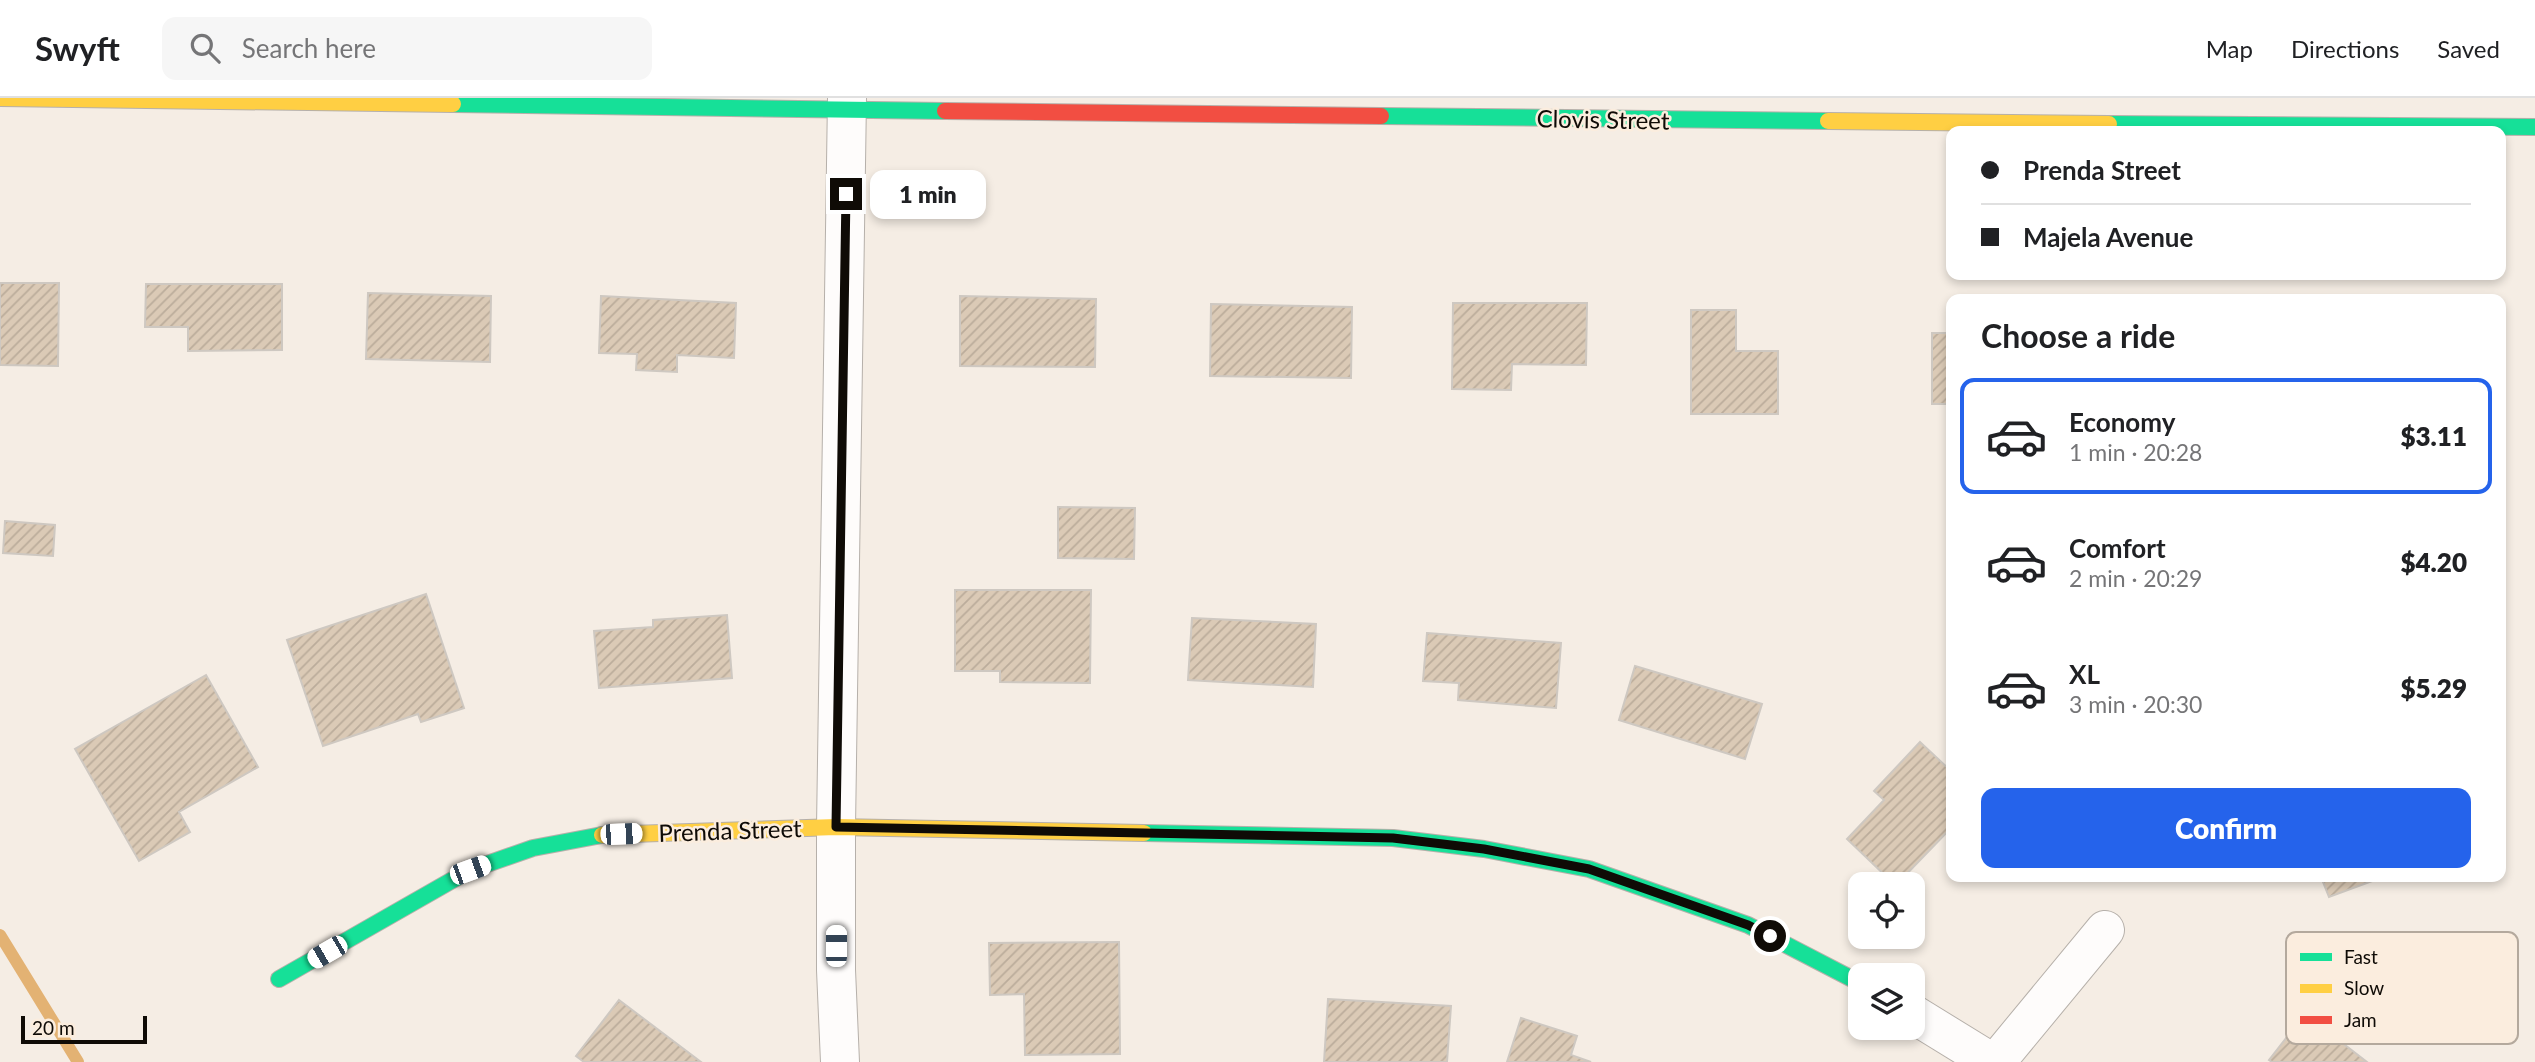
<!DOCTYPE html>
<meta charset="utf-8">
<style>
:root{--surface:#fff;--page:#f6f6f6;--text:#202124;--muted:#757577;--line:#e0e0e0;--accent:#2563eb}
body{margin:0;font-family:Lato,sans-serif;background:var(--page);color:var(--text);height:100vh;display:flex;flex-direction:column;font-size:26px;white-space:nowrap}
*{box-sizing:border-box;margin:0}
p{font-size:23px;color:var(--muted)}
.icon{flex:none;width:38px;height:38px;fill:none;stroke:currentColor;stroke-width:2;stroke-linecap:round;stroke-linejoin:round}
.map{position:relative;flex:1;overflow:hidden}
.drawer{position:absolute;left:1946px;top:196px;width:560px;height:588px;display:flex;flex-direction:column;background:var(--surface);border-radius:14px;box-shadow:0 4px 10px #0003}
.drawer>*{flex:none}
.hud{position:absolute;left:1946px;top:28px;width:560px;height:154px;border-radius:14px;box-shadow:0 4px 10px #0003;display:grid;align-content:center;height:154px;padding:0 35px;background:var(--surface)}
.tools{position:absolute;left:1848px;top:774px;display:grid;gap:14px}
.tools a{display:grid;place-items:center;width:77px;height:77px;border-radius:14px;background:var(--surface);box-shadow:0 4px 10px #0003;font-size:35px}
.scale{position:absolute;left:21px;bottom:18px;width:126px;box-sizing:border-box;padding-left:7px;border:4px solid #0f0b06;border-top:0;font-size:19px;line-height:24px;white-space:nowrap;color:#0f0b06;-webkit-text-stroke:5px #fbedde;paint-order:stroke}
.end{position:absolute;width:32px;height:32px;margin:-16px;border:9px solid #0f0b06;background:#fff;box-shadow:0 0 0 4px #fff}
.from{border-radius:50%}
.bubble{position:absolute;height:49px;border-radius:14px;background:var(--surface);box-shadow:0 4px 10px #0003;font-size:23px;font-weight:800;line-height:49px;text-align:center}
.car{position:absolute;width:21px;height:42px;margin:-21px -10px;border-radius:9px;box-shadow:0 0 5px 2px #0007;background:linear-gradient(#fff 24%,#345 0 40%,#fff 0 76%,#345 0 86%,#fff 0)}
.hud b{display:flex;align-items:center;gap:24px;height:66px;font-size:26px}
.hud b+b{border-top:2px solid var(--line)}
.hud i{width:18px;height:18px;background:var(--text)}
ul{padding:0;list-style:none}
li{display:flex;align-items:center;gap:21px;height:116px;margin:0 14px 10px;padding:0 21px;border:4px solid transparent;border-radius:14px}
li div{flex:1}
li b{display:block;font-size:26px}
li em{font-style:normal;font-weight:800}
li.on{border-color:var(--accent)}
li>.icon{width:63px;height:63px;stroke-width:1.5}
h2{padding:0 35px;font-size:32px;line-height:84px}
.action{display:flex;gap:14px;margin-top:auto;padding:14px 35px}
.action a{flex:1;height:80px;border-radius:14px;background:var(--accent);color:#fff;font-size:28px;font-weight:800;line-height:80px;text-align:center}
header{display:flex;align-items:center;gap:42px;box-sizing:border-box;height:98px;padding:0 35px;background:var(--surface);border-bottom:2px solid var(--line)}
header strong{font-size:33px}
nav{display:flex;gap:38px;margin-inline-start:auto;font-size:24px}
.search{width:490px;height:63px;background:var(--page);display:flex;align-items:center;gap:18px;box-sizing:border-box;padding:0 24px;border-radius:14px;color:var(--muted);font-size:26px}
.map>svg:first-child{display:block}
</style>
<header>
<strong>Swyft</strong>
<div class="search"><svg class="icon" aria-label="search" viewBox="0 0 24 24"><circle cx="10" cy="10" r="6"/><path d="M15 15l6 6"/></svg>Search here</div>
<nav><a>Map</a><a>Directions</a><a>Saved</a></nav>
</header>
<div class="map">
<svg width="2535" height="964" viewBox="0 0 2535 964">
<defs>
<pattern id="building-hatch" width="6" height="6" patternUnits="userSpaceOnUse" patternTransform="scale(1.75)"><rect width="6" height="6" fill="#dbcab6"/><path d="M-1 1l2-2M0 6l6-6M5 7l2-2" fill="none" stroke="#bbac9b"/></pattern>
</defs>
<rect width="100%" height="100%" fill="#f5ede4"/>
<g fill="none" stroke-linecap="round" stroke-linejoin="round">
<path stroke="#e3b273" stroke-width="12" d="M0,837L78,964"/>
</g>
<path fill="url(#building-hatch)" stroke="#cec8c1" stroke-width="2" d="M0,185H59L58,268L0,267Z
M146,186H282V252L188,253V229H145Z
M368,195L491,198L490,264L366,261Z
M601,198L736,205L734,260L677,257V274L636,272L637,256L599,255Z
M960,198L1096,201L1095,269L960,268Z
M1453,205H1587L1586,267L1512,266L1511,292L1452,291Z
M1211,206L1352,209L1351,280L1210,278Z
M1691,212H1736V253H1778V316H1691Z
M1932,235H1951V306H1932Z
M1058,409L1135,410L1134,461L1058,460Z
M5,423L55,427L53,458L3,455Z
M955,492H1091L1090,585L1000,584V573H955Z
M426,496L464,610L421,624L418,616L323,648L287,542Z
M727,517L732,580L599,590L594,533L653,529V522Z
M1192,520L1316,526L1313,589L1188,582Z
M1427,535L1561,545L1556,610L1458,602L1459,585L1423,583Z
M1635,568L1762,606L1745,661L1619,622Z
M206,577L258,669L179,714L190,734L139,763L75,651Z
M1920,644L1951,673V730L1897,786H1894L1847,741L1884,702L1874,693Z
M2321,779H2383L2329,799Z
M1119,844L1120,956L1025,957L1024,896L990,897L989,845Z
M1328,901L1451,908L1447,964H1324Z
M619,902L701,964H584L576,958Z
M2305,916L2367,964H2272L2269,962Z
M1521,920L1577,938L1571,957L1591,964H1507Z"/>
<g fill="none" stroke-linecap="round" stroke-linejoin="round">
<defs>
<path id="street" d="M1913,916L1991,964
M840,964L836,872V729L847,0
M1996,964L2105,832"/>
<path id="fast" d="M453,6L945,13
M1381,18L1828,23
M2109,26L2535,29
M1144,735L1393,740L1484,751L1589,771L1748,827L1860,885
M279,881L470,772L533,750L602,737"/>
<path id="slow" d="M0,0L453,6
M1828,23L2109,26
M602,737L836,729L1144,735"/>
<path id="jam" d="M945,13L1381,18"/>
</defs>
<use href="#street" stroke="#b6b0aa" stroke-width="40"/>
<use href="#fast" stroke="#b6b0aa" stroke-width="18"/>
<use href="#slow" stroke="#b6b0aa" stroke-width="18"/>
<use href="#jam" stroke="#b6b0aa" stroke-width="18"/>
<use href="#street" stroke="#fefcfb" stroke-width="38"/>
<use href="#fast" stroke="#16e098" stroke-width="16"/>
<use href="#slow" stroke="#ffcf43" stroke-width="16"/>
<use href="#jam" stroke="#f24e42" stroke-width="16"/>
</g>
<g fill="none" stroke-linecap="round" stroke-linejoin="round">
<path stroke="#0f0b06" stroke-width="9" d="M846,96L836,729L1393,740L1484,751L1589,771L1748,827L1770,838"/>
</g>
<g text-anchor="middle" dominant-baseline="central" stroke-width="5" stroke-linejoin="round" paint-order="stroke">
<g font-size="24" fill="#0f0b06" stroke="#fbedde">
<text transform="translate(1603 21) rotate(1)">Clovis Street</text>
<text transform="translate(730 732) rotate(-2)">Prenda Street</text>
</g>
</g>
<rect x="2286" y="834" width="232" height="112" rx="10" fill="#fbedde" stroke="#b4a99d" stroke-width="2"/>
<rect x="2300" y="855" width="32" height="8" fill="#16e098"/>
<rect x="2300" y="886" width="32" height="9" fill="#ffcf43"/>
<rect x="2300" y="918" width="32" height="8" fill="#f24e42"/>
<g font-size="19" fill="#0f0b06">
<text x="2344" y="866">Fast</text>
<text x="2344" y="897">Slow</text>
<text x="2344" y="929">Jam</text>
</g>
</svg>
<div class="tools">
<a><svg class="icon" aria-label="locate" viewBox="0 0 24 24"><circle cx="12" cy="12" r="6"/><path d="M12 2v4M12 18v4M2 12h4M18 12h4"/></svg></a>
<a><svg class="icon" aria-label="layers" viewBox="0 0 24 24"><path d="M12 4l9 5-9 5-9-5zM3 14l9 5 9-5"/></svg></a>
</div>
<div class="scale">20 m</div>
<i class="end from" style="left:1770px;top:838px"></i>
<i class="end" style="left:846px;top:96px"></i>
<div class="bubble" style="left:870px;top:72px;width:116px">1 min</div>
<i class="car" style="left:621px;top:736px;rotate:88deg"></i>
<i class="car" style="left:470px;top:772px;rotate:70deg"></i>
<i class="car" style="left:836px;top:848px;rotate:0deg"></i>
<i class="car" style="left:327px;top:854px;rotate:240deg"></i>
<div class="hud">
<b><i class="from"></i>Prenda Street</b>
<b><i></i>Majela Avenue</b>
</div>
<section class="drawer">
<h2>Choose a ride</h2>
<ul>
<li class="on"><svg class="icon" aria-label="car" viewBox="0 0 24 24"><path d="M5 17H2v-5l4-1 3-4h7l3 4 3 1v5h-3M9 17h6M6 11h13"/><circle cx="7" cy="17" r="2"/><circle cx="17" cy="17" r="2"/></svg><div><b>Economy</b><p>1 min · 20:28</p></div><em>$3.11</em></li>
<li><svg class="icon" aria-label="car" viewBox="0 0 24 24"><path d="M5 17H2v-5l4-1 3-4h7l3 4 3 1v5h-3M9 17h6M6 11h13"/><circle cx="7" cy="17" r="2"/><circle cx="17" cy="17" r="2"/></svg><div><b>Comfort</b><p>2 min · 20:29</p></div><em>$4.20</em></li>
<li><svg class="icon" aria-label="car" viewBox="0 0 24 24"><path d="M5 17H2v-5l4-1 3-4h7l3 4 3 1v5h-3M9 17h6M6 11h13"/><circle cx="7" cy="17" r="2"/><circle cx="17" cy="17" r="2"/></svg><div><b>XL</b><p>3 min · 20:30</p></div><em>$5.29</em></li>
</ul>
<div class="action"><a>Confirm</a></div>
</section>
</div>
